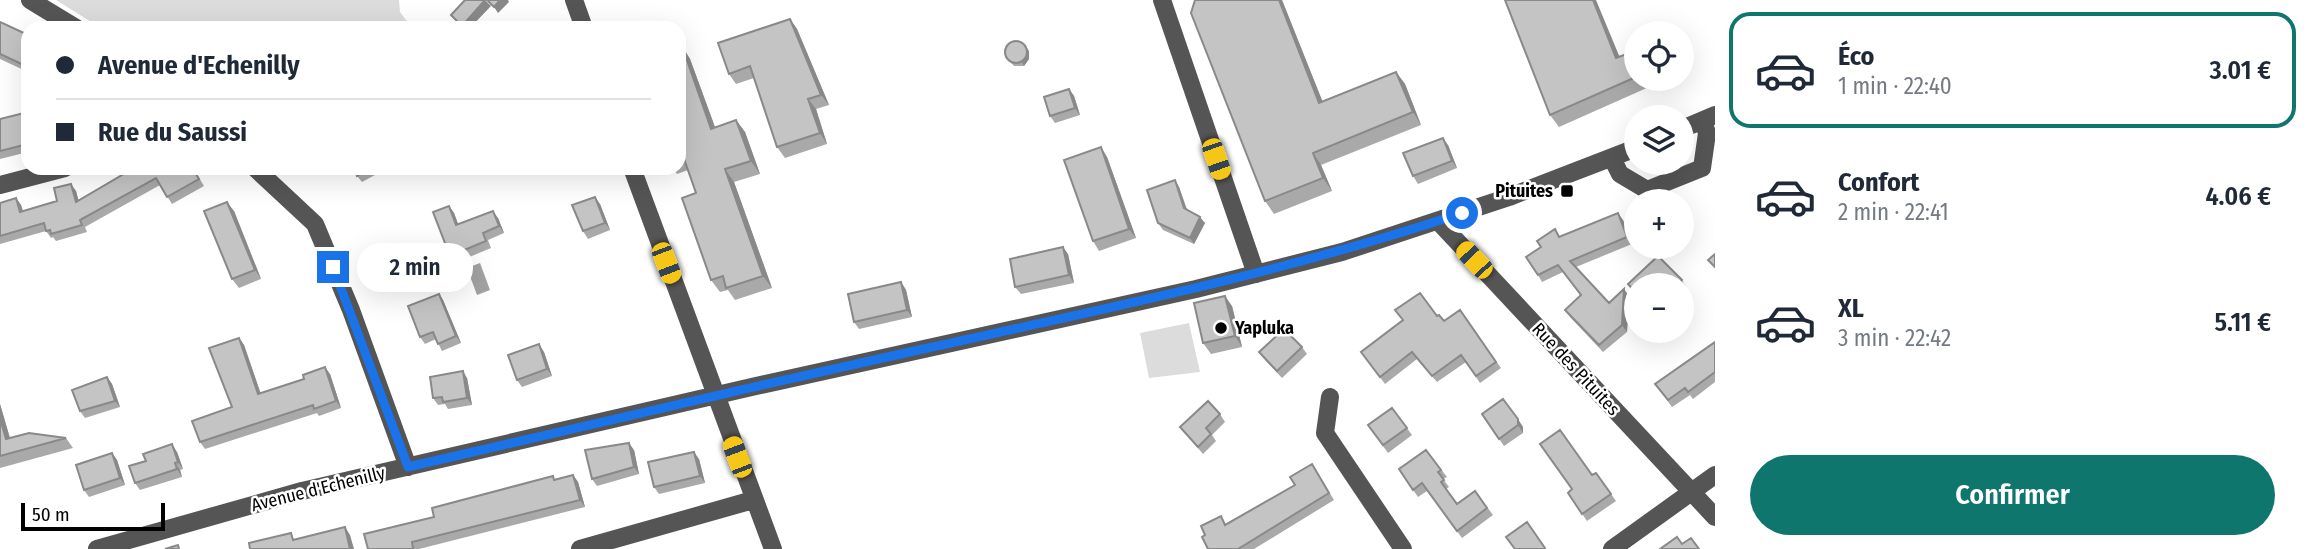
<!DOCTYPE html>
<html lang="fr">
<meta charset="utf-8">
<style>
:root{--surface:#fff;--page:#f2f2f3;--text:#1f2937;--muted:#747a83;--line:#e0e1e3;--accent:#0f766e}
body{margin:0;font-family:"Fira Sans Condensed",sans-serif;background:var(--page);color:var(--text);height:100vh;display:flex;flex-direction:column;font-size:26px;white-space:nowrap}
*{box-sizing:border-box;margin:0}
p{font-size:23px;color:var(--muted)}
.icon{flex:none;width:38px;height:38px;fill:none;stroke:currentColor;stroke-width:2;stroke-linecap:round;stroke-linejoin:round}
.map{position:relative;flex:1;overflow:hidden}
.drawer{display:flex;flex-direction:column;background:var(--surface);width:595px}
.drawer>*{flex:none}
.hud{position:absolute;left:21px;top:21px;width:665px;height:154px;border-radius:21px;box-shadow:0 7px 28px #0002;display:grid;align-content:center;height:154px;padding:0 35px;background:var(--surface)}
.buttons{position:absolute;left:1624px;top:21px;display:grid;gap:14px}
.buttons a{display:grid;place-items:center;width:70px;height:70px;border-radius:50%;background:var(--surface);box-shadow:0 7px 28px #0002;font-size:35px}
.scale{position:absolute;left:21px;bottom:18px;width:144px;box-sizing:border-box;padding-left:7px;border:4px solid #000;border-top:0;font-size:19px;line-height:24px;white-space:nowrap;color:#000;-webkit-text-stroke:5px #fff;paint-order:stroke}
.end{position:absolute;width:32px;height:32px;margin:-16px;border:9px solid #1a73e8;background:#fff;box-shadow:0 0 0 4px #fff}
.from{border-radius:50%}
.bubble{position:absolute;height:49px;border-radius:24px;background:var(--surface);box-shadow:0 7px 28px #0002;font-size:23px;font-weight:600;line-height:49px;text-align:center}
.car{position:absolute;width:21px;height:42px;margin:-21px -10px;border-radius:9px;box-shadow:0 0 5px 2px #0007;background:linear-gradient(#f5c518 24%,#345 0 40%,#f5c518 0 76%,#345 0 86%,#f5c518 0)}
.hud b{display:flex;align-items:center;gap:24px;height:66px;font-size:26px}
.hud b+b{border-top:2px solid var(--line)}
.hud i{width:18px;height:18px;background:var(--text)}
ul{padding:12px 0 0;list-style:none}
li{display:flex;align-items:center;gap:21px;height:116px;margin:0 14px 10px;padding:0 21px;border:4px solid transparent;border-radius:21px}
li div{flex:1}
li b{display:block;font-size:26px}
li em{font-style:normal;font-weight:600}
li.selected{border-color:var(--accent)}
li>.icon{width:63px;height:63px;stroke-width:1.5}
.primary-button{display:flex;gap:14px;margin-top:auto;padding:14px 35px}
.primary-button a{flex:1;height:80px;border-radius:42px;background:var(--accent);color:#fff;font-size:28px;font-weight:600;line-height:80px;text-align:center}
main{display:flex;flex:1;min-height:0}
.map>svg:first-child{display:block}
</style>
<main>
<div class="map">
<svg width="1715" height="549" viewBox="0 0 1715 549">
<rect width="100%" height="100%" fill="#fff"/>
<path fill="#dcdcdc" d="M56,0H399L400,12L412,28H101Z
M1189,323L1200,372L1149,378L1140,333Z"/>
<path fill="#a3a3a3" d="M480,263L490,290L477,295L467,268Z"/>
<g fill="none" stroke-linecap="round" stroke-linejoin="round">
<path stroke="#555" stroke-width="18" d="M30,0L76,28
M574,0L584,28
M1162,0L1256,274
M1682,129L1715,115
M1612,158L1620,174L1647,190L1702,168L1707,133L1703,121
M255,168L315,224L351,310L408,467
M632,168L773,549
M0,185L65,168
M1438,221L1715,517
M1330,397L1325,433L1403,549
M97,549L302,491L756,386L1196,289L1342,252L1509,197L1636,148
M580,549L753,500
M1612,549L1715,475"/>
</g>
<path fill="#a9a9a9" d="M1195,0H1282L1322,101L1396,72L1405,84L1421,125L1321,165L1332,191L1274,214L1265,201Z
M790,19L797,29L829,105L816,109L827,144L785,158L777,147L754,78L736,84L729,74Z
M0,22L28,35V72L0,59Z
M682,46L690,59L715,127L736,120L745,132L760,174L734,182L772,288L735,300L728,290L720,292L711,280L696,193L688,170L677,174L673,168H679V47Z
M1029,51V59L1024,66H1014L1006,57Z
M1619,57L1636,59V79H1646L1649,87L1559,127L1550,115Z
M1069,89L1074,96L1080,115L1055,123L1050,116Z
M28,112V152L0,159V119Z
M1448,145L1457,168L1418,184L1413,176Z
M1107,157L1136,238L1099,251L1093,241Z
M134,168H193L204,186L172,204L160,185L85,227L87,232L56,241L53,237L51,238L46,231L0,244V203L16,198L21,205L23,211L57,201L76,191L78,200Z
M354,168H388L362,182L357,176Z
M1175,180L1179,187L1187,209L1205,223L1194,244L1163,230L1158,223Z
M600,204L610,230L588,239L583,231Z
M449,206L454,213L458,224L498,218L504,233L488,240L491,248L455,263L450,256Z
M234,211L261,279L239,288L232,279Z
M1623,220L1632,244L1576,267L1609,303L1629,296L1627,332L1603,352L1570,317L1565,310L1581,296L1563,272L1542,282L1538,275L1560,236Z
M1068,254L1074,283L1021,294L1015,287Z
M1682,280L1687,288L1682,292V285H1636V295L1628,284Z
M901,282L906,290L912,317L859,329L854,322Z
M439,294L443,300L461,343L442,351L436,339L425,344L420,337Z
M1232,306L1242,347L1211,354L1203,343Z
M1460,310L1501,368L1480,383L1466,362L1437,382L1417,359L1385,384L1361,352L1437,316L1444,321Z
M239,338L244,345L261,394L330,374L341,408L319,416L317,413L205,449L200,442L232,407Z
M1715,342V382L1693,399L1690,395L1672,407L1655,384Z
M1302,347L1307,354L1282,378L1265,360L1259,352Z
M544,352L552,376L522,387L517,380Z
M107,377L112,384L120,407L85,418L80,411Z
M467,378L472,405L448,409L445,404L438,405L433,398Z
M0,404L10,438H66L73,448L0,468Z
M1392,408L1412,435L1388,453L1368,425Z
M1220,414L1225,422L1212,435L1216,441L1203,454L1180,427Z
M1482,414L1523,427V433L1504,446Z
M634,450L639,474L597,486L592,479Z
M1426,450L1447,477L1443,479L1449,487L1446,489L1457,504L1475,491L1493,515L1462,538L1427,491L1418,497L1399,469Z
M177,452L183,469L180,470L182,477L140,490L135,483Z
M112,453L117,460L125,485L89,497L84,490Z
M699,459L705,483L659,494L654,487Z
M1312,464L1334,500L1254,549H1208L1205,535L1295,485Z
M1596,473L1616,501L1587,521L1568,493Z
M573,475L578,482L585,507L419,549H368L434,517L555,479Z"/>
<path fill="#898989" d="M485,0L491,6L470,28H463L462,26Z
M500,0H508L509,2L498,13L494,7Z
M1279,0H1282L1328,115L1319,103Z
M1593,0H1596L1625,70L1616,58Z
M790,19L797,29L829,105L821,95Z
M682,46L690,59L720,141L711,129Z
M1026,47L1029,51V59L1024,66L1022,62Z
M1396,72L1405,84L1421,125L1413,112Z
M1069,89L1074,96L1080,115L1075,108Z
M808,99L816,109L827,144L820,133Z
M736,120L745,132L760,174L751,161Z
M1443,138L1448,145L1457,168L1452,161Z
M1101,147L1107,157L1136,238L1129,229Z
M1313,153L1321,165L1332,191L1323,178Z
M725,169L734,182L772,288L763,276Z
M1175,180L1179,187L1188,214L1184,208Z
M71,184L76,191L81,209L76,202Z
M595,197L600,204L610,230L605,223Z
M16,198L21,205L25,219L20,212Z
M227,202L234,211L261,279L255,270Z
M449,206L454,213L461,232L456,225Z
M493,211L498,218L504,233L499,226Z
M1618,213L1623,220L1632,244L1627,237Z
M1200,217L1205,223L1194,244L1190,238Z
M1063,247L1068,254L1074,283L1069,275Z
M901,282L906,290L912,317L907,310Z
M1624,289L1629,296L1627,332L1622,325Z
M439,294L443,300L461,343L456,336Z
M1225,296L1232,306L1242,347L1235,336Z
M239,338L244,345L263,401L258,394Z
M539,344L544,352L552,376L547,369Z
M325,367L330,374L341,408L336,401Z
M463,371L467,378L472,405L467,398Z
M107,377L112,384L120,407L115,401Z
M0,404L13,449L6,439L0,418Z
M1518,419L1523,427V433L1518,425Z
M629,443L634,450L639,474L634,467Z
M172,444L177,452L183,469L178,462Z
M694,452L699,459L705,483L700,476Z
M112,453L117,460L125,485L120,478Z
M175,463L180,470L182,477L177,469Z
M573,475L578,482L585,507L580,500Z
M345,527L350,535L354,549H350Z"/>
<path fill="#c4c4c4" stroke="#898989" stroke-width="2" d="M465,0H485L462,26L464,28H453L459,23L451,15Z
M487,0H500L494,7Z
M1195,0H1279L1319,103L1396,72L1413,112L1313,153L1323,178L1265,201L1191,13Z
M1505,0H1593L1616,58L1632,52L1636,64V77L1550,115Z
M790,19L821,95L808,99L820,133L777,147L750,66L729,74L718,43Z
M0,22L28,35V67L0,54Z
M1005 52a11 11 0 1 1 22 0a11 11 0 1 1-22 0Z
M682,46L711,129L736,120L751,161L725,169L763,276L726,288L723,276L711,280L682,198L696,193L683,156L679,157V47Z
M1069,89L1075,108L1050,116L1044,97Z
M28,112V144L0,151V119Z
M1443,138L1452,161L1413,176L1403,153Z
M1101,147L1129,229L1093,241L1064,160Z
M134,168H192L199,179L167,197L156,178L80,220L82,225L51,234L50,230L46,231L44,223L0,236V203L16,198L20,212L57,201L54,188L71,184L76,202Z
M354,168H371L357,176Z
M1175,180L1184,208L1200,217L1190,238L1158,223L1147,190Z
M595,197L605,223L583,231L572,205Z
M227,202L255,270L232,279L204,211Z
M449,206L456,225L493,211L499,226L483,233L486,241L450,256L433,212Z
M1618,213L1627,237L1570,261L1609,303L1624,289L1622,325L1599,345L1565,310L1581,295L1558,265L1538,275L1526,257L1541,247L1537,241L1555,229L1559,237Z
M1063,247L1069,275L1015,287L1010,259Z
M1715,254V267L1708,260Z
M1658,256L1682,280L1676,285H1636V293L1628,284Z
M901,282L907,310L854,322L848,294Z
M1420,293L1437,316L1439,315L1444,321L1460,310L1496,362L1476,376L1461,355L1432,376L1412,352L1380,377L1361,352L1403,320L1395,310Z
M439,294L456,336L438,344L433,332L420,337L408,306Z
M1225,296L1235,336L1203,343L1194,303Z
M1284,329L1302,347L1277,371L1259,352Z
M239,338L258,394L304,379L303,375L325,367L336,401L314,409L313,405L200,442L192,421L232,407L209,348Z
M1715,342V372L1688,392L1685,388L1668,400L1655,384Z
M539,344L547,369L517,380L508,355Z
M463,371L467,398L443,402L442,397L433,398L430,377Z
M107,377L115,401L80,411L72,390Z
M1503,399L1518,419V425L1499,439L1482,414Z
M1208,401L1220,414L1206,428L1211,434L1198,447L1180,427Z
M1392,408L1407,428L1383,445L1368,425Z
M0,418L6,439L29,433L66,438L0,456Z
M1560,430L1592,475L1596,473L1611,494L1582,514L1568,493L1572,489L1540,444Z
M629,443L634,467L592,479L585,450Z
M172,444L178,462L175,463L177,469L135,483L129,466L146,461L143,454Z
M1426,450L1441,470L1438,472L1444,480L1441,482L1457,504L1475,491L1487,508L1457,531L1422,483L1413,490L1399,469Z
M694,452L700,476L654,487L648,462Z
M112,453L120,478L84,490L76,465Z
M1312,464L1329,493L1238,549H1208L1202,537L1205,535L1201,526L1221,516L1225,525L1295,485L1290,477Z
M573,475L580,500L412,542L413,549H368L364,534L434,517L432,508L553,476L554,480Z
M1527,522L1545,548L1543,549H1515L1506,537Z
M345,527L350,549H250L249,543L291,533L293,540Z
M1677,537L1682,544L1691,538L1699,549H1660Z
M178,545L179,549H165Z"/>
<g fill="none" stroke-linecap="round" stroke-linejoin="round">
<path stroke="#1a73e8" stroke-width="9" d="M333,267L408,467C579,427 751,387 923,349C1104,309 1286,272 1462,213"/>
</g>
<g fill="#000" stroke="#fff" stroke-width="2.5">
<rect x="1560" y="184" width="14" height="14" rx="3.5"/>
<circle cx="1221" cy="328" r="7"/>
</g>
<g text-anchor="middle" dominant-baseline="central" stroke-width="5" stroke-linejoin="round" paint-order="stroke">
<g font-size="18" font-weight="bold" fill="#000" stroke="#fff" text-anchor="end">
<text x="1553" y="191">Pituites</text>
<text x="1235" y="328" text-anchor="start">Yapluka</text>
</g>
<g font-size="18" fill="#000" stroke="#fff">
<text transform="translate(1576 369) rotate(47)">Rue des Pituites</text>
<text transform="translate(318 489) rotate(-14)">Avenue d'Echenilly</text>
</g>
</g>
</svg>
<div class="buttons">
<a><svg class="icon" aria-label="locate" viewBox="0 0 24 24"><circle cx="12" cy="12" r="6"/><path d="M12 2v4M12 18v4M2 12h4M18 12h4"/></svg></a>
<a><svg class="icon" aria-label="layers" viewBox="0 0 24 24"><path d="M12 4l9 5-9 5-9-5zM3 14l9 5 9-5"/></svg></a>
<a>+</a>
<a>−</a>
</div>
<div class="scale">50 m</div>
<i class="end from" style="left:1462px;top:213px"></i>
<i class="end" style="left:333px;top:267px"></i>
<div class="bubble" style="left:357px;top:243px;width:116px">2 min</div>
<i class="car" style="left:1216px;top:159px;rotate:161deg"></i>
<i class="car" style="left:1474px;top:260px;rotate:317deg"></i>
<i class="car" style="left:666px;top:263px;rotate:159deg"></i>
<i class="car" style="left:737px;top:457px;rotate:339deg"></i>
<div class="hud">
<b><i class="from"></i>Avenue d'Echenilly</b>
<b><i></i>Rue du Saussi</b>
</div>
</div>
<section class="drawer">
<ul>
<li class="selected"><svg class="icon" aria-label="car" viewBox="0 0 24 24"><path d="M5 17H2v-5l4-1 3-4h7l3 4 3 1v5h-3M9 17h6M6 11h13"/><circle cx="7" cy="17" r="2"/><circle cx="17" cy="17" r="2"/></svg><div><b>Éco</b><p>1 min · 22:40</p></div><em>3.01 €</em></li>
<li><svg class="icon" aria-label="car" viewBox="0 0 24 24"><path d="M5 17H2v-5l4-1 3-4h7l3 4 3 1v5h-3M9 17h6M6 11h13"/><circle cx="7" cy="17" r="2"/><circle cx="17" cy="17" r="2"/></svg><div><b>Confort</b><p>2 min · 22:41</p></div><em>4.06 €</em></li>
<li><svg class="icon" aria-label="car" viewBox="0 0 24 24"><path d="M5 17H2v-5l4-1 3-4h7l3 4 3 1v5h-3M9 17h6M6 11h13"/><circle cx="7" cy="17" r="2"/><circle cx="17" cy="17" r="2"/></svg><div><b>XL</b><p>3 min · 22:42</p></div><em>5.11 €</em></li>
</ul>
<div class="primary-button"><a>Confirmer</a></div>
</section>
</main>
